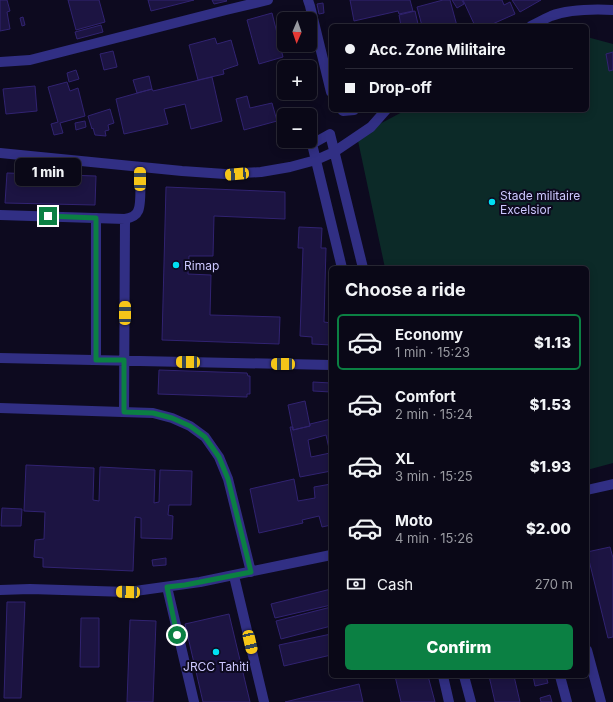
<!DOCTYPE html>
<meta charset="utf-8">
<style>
:root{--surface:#0a0817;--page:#131120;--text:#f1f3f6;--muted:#999aa1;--line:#2a2936;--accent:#0b8043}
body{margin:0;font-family:Inter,sans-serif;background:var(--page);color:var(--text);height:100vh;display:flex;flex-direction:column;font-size:15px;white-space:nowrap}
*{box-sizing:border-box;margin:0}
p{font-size:13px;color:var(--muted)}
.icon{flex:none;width:22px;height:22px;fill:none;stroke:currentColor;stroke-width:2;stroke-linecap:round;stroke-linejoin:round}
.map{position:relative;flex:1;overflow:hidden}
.side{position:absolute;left:329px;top:266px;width:260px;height:412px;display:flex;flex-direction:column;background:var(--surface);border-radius:6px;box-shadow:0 2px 10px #0003,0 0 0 1px var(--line)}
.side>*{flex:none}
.top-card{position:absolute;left:329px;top:24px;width:260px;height:88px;border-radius:6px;box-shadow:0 2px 10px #0003,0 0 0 1px var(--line);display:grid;align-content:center;height:88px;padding:0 16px;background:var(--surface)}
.needle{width:26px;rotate:182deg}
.buttons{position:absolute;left:277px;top:12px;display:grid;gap:8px}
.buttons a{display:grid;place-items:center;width:40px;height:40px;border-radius:6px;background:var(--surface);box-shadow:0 2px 10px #0003,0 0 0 1px var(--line);font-size:20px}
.end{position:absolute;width:18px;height:18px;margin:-9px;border:5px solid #0b8043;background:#fff;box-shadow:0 0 0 2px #fff}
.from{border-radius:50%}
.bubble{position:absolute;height:28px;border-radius:6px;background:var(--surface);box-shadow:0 2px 10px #0003,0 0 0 1px var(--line);font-size:13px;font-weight:800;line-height:28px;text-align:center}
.car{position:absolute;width:12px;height:24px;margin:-12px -6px;border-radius:5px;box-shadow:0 0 3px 1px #0007;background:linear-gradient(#f5c518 24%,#345 0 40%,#f5c518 0 76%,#345 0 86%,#f5c518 0)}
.top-card b{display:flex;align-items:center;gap:14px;height:38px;font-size:15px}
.top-card b+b{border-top:1px solid var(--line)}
.top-card i{width:10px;height:10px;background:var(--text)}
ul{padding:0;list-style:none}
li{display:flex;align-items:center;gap:12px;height:56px;margin:0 8px 6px;padding:0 8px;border:2px solid transparent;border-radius:6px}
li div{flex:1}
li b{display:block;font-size:15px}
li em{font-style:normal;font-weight:800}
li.selected{border-color:var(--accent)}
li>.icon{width:36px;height:36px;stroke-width:1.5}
h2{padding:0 16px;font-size:18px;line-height:48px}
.pay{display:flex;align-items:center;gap:10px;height:44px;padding:0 16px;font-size:15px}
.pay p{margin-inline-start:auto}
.cta{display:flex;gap:8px;margin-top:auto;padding:8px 16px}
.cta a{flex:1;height:46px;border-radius:6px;background:var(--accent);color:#fff;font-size:16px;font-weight:800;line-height:46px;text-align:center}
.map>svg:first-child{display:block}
</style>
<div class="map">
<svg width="613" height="702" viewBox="0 0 613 702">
<rect width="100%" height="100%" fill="#0d0a1f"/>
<path fill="#0c2a28" d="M587,37L613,44V463L587,470V268H385L357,136L406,110H587Z"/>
<path fill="#1c1442" stroke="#312371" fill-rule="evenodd" d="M0,0H7L10,11L7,12L10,29L0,31Z
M68,0H99L105,22L76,30Z
M148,0H194L151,11Z
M212,0H226L227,1L214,4Z
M350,0H410L413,11L399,14L398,11L354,21Z
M443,0H450L457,26H422L417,7Z
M452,0H462L464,4L457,8Z
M463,0H502L504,5L510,2L515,14L488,26H475Z
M512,0H541L520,12Z
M323,3L324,13L319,14L317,4Z
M415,11L418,24L415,26H401L399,15Z
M272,13L283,57L259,64L247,20Z
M23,17L25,25L22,26L20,18Z
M101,25L103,32L77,39L75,32Z
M215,38L217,44L231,40L238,65L223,70L224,74L198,80L189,45Z
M113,51L117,67L104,70L100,54Z
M613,52V70L609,71L606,54Z
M76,70L79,79L69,82L67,73Z
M149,76L152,89L137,93L133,80Z
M212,77L222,121L191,129L185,104L164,109L168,124L124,134L116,99L152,89L153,91Z
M67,82L70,91L78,88L85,116L60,123L63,133L54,135L51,124L58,122L48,87Z
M35,86L37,111L6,114L3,89Z
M247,96L250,108L272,103L277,121L244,130L236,99Z
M110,109L114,123L108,125L109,130L105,131L106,136L95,135L93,128L92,129L88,116Z
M85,121L86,127L76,130L75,123Z
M7,173L96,176L95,205L5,203Z
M166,187L285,192V219L214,216L213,256H189L188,274L211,275L210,315L280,317L279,344L162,340Z
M299,227L322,228L321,248H326L324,322L331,323V345L312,344V337L300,336L303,248H298Z
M159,370L247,373L248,376H250V394H247V397L158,394Z
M313,382L331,383V392L313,391Z
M305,401L310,426L293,430L288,405Z
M331,419V471L300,477L290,427H293V430L310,426V424ZM326,435L330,453L311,457L308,440Z
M26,465L94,468L93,500L99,501L100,467L155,470L154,503L159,502L160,470L192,471L191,505H169L168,515L173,516L172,539L141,538V518L135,517L133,571L43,567V558L34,557L35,540L44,539L45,512L24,511Z
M294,479L298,501L315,498L314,487L331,484V525L322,527L319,516L302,520L303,523L259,533L250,489Z
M2,508L22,509L21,526H1Z
M610,547L613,558V637L608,638L587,552Z
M166,558V565L153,566L152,560Z
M331,589V605L275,618L271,604Z
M7,602H25L21,698H4Z
M331,607V626L281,639L276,621Z
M229,614L250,702H203L185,624Z
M81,618H99V667H80Z
M130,620L156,621L153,702H127Z
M331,634V655L284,666L279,645Z
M395,676H428L435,702H401Z
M489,676H514L520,702H495Z
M533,676H546L548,683L535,686Z
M359,684L363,702H285Z
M550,695L552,702H541L540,698Z"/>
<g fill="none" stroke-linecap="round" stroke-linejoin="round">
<path stroke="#312f84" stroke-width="10" d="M308,0L310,6L331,92
M531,26C537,23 544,19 551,16C570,9 592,9 613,10
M0,62L30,60L226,10L268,0
M342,110L343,111L354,110
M0,153L182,171L225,174L261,172L290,167L316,160L334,152L371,127L386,110
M0,215L125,219C130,218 136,216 138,211C142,204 140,176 140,167
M342,268L312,144L330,134L363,268
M0,358L331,365
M96,360V218
M0,408L153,413L172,418L190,426L205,437L219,457L228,479L251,572
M124,412L125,219
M587,490L613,484
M234,576L264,702
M167,587L194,702
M0,590L30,589L128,592L200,582L331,555
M587,650L601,702
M443,676L449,702
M464,676L471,702
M560,676L567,702"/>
</g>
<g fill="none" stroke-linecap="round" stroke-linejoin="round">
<path stroke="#0b8043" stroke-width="5" d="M48,216L96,218V360H124V412L153,413L172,418L190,426L205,437L219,457L228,479L251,572L185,585L167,587L177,635"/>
</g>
<g fill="#00e0f3" stroke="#0d0a1f" stroke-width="1.5">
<circle cx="492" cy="202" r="4"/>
<circle cx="176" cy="265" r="4"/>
<circle cx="216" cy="652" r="4"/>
</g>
<g text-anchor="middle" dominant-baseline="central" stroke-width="4" stroke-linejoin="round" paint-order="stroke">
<g font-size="12" fill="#cdc8ff" stroke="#0d0a1f" text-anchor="start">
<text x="500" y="195">Stade militaire<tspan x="500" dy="14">Excelsior</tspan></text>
<text x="184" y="265">Rimap</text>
<text x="216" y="666" text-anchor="middle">JRCC Tahiti</text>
</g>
</g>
</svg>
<div class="buttons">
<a><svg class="needle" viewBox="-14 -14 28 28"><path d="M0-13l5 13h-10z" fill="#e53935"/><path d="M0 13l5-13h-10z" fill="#999aa1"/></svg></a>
<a>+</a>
<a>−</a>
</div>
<i class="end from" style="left:177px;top:635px"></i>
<i class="end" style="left:48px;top:216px"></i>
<div class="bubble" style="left:15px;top:158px;width:66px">1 min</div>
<i class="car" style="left:237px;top:174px;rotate:265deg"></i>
<i class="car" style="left:140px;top:179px;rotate:0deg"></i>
<i class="car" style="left:125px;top:313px;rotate:0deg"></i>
<i class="car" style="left:188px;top:362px;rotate:271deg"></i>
<i class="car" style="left:283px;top:364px;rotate:271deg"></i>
<i class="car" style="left:128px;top:592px;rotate:272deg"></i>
<i class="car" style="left:250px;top:642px;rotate:167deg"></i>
<div class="top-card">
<b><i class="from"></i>Acc. Zone Militaire</b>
<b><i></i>Drop-off</b>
</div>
<section class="side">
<h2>Choose a ride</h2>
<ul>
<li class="selected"><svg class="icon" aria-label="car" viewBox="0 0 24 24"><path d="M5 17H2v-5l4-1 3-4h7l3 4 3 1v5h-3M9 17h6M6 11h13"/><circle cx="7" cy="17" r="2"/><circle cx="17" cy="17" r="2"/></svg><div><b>Economy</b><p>1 min · 15:23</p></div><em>$1.13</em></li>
<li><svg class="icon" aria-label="car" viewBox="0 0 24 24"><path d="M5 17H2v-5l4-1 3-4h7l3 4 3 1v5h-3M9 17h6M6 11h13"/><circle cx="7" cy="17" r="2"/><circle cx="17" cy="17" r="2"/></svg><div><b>Comfort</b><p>2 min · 15:24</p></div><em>$1.53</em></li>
<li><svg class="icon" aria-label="car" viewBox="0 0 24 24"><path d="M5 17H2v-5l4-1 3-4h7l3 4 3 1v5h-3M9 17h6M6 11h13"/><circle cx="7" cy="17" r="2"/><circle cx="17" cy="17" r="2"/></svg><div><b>XL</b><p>3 min · 15:25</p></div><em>$1.93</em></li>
<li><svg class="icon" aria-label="car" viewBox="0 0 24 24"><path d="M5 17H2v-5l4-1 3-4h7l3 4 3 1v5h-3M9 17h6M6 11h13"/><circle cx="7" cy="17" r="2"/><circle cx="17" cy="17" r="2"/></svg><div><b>Moto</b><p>4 min · 15:26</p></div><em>$2.00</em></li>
</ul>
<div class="pay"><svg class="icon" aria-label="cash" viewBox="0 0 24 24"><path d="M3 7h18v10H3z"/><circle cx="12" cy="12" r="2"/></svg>Cash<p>270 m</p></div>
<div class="cta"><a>Confirm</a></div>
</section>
</div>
